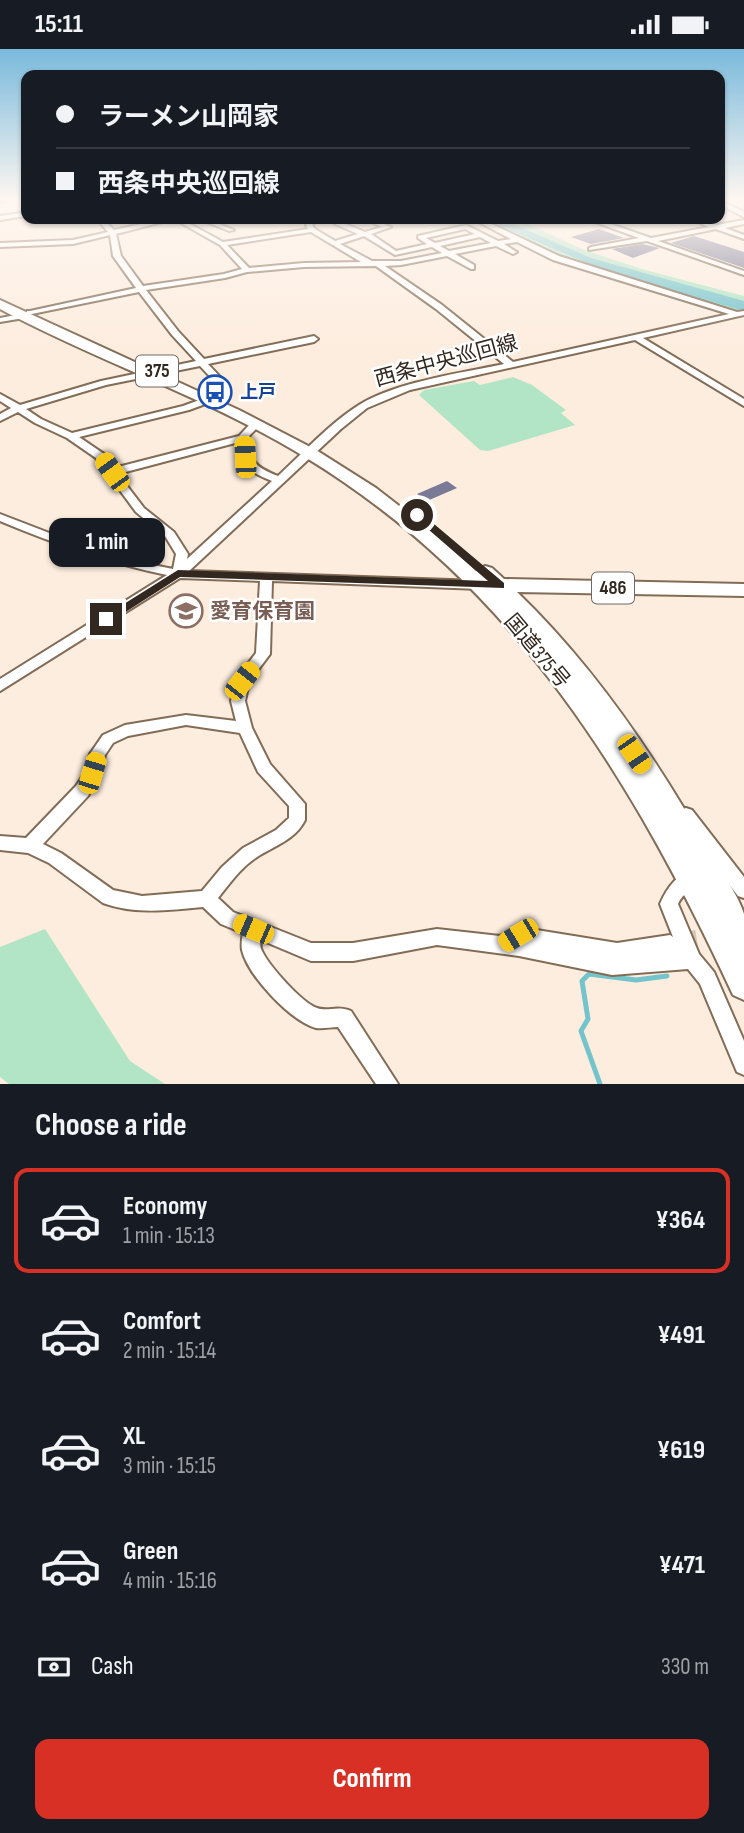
<!DOCTYPE html>
<meta charset="utf-8">
<style>
:root{--surface:#171b24;--page:#20242c;--text:#f1f3f6;--muted:#9ea1a6;--line:#363941;--accent:#d93025}
body{margin:0;font-family:"Sofia Sans Condensed","Noto Sans JP",sans-serif;background:var(--page);color:var(--text);height:100vh;display:flex;flex-direction:column;font-size:26px;white-space:nowrap}
*{box-sizing:border-box;margin:0}
p{font-size:23px;color:var(--muted)}
.icon{flex:none;width:38px;height:38px;fill:none;stroke:currentColor;stroke-width:2;stroke-linecap:round;stroke-linejoin:round}
.map{position:relative;height:1035px;overflow:hidden}
.drawer{display:flex;flex-direction:column;background:var(--surface);flex:1}
.drawer>*{flex:none}
.banner{position:absolute;left:21px;top:21px;width:704px;height:154px;border-radius:14px;box-shadow:0 2px 5px #0004;display:grid;align-content:center;height:154px;padding:0 35px;background:var(--surface)}
.end{position:absolute;width:32px;height:32px;margin:-16px;border:9px solid #32281f;background:#fff;box-shadow:0 0 0 4px #fff}
.from{border-radius:50%}
.bubble{position:absolute;height:49px;border-radius:14px;background:var(--surface);box-shadow:0 2px 5px #0004;font-size:23px;font-weight:700;line-height:49px;text-align:center}
.car{position:absolute;width:21px;height:42px;margin:-21px -10px;border-radius:9px;box-shadow:0 0 5px 2px #0007;background:linear-gradient(#f5c518 24%,#345 0 40%,#f5c518 0 76%,#345 0 86%,#f5c518 0)}
.banner b{display:flex;align-items:center;gap:24px;height:66px;font-size:26px}
.banner b+b{border-top:2px solid var(--line)}
.banner i{width:18px;height:18px;background:var(--text)}
ul{padding:0;list-style:none}
li{display:flex;align-items:center;gap:21px;height:105px;margin:0 14px 10px;padding:0 21px;border:4px solid transparent;border-radius:14px}
li div{flex:1}
li b{display:block;font-size:26px}
li em{font-style:normal;font-weight:700}
li.selected{border-color:var(--accent)}
li>.icon{width:63px;height:63px;stroke-width:1.5}
h2{padding:0 35px;font-size:32px;line-height:84px}
.pay{display:flex;align-items:center;gap:18px;height:77px;padding:0 35px;font-size:26px}
.pay p{margin-inline-start:auto}
.action{display:flex;gap:14px;margin-top:auto;padding:14px 35px}
.action a{flex:1;height:80px;border-radius:14px;background:var(--accent);color:#fff;font-size:28px;font-weight:700;line-height:80px;text-align:center}
.status{display:flex;justify-content:space-between;align-items:center;height:49px;padding:0 35px;background:var(--surface);direction:ltr}
.status svg{height:19px;fill:currentColor}
.map>svg:first-child{display:block}
</style>
<div class="status"><b>15:11</b><svg viewBox="0 0 49 12"><path d="M0 12V9h3v3zM5 12V6h3v6zM10 12V3h3v9zM15 12V0h3v12zM26 1h20v11H26zM47 4h2v5h-2z"/></svg></div>
<div class="map">
<svg width="744" height="1035" viewBox="0 0 744 1035">
<rect width="100%" height="100%" fill="#fdeddf"/>
<path fill="#b1e5c5" d="M477,170H517L584,201L642,220L744,247V263L675,247L552,207Z
M513,328L532,336L566,361L561,364L575,376L488,402L480,401L419,346L424,341L474,332L480,336Z
M45,880L130,1012L165,1035H9L0,1028V898Z"/>
<path fill="#73c4cb" d="M484,170H502L591,209L744,252V262L606,222Z"/>
<g fill="none" stroke-linecap="round" stroke-linejoin="round">
<path stroke="#73c4cb" stroke-width="5" d="M600,1035L581,982L588,970L582,932L589,925L636,931L667,927"/>
</g>
<path fill="#7b7a96" d="M599,180L624,189L591,195L571,188Z
M694,187L744,203V219L671,194Z
M642,195L660,199L633,209L612,200Z
M447,432L457,439L427,452L417,445Z"/>
<g fill="none" stroke-linecap="round" stroke-linejoin="round">
<path stroke="#d4c6b9" stroke-width="18" stroke-dasharray="18 10" stroke-linecap="butt" d="M679,893L744,882"/>
<defs>
<path id="minor" d="M0,151H5L2,153Z
M719,151L744,163V168L719,155Z
M26,163V167L0,171V167Z
M97,170H103L114,181L164,170H181L223,193L308,180L306,176L312,170H318L312,176L315,180L335,192L358,185L335,175V173L354,170L343,174L365,183L382,178L364,170H372L391,178L371,185L396,202L427,195L418,189V187L466,176L498,192L511,190L473,170H481L559,207L737,263L744,262V266L643,289L744,350V357L635,291L410,341L367,359L341,380L189,522L480,532L486,536L480,540L272,532L270,605L249,633L245,652L252,679L270,715L305,755V771C295,791 274,797 257,808C241,818 230,834 218,849L233,863L311,894H353L437,880L500,887L518,878L617,894L670,886L673,888L660,855C666,841 680,818 697,825L700,830C695,840 682,844 678,855L699,905L714,923L744,992V1026L737,1023L700,935L688,920L612,926L519,907L437,896L353,912H311L261,891C260,896 260,898 262,902C269,917 302,954 317,959C328,963 337,956 351,962L398,1035H376L338,978C331,978 323,980 316,979C291,972 248,927 242,901C241,895 242,889 243,884L221,875L203,858C168,861 137,866 103,854L49,814L28,804L0,801V787L26,789L76,737L85,724L90,705L103,686L125,676L186,666L236,672L231,652L235,632L256,604L260,532L180,529L0,642V630L167,526C109,514 55,495 0,472V465L65,490L129,511L173,520L176,505L165,487L136,463L96,409L67,389L35,374L18,363L0,372V365L11,359L0,352V345L20,356L101,332L196,312L172,286L139,243L27,266V262H30L136,239L113,207L110,186L73,195L0,198V194L73,191L108,183ZM174,170L220,196L242,220L224,225L143,237L121,207L116,185ZM465,180L475,185L435,194L426,189ZM311,183L361,213L304,214L249,219L227,196ZM364,187L395,206L432,198L442,204L401,212H372L340,195ZM480,188L491,194L449,202L440,197ZM517,193L553,211L729,265L513,313L442,256L385,217L401,216L447,207L471,220H474V216L455,205L496,197L513,205L517,203L515,202L504,195ZM376,217L436,260L504,315C461,324 396,333 359,356C329,375 304,403 278,427C253,417 251,413 249,387L260,376L255,373L251,374L239,387L114,419L104,405L79,388L189,361L208,354V350L205,349L183,357L72,384L41,370L26,360L106,336L200,317L215,333L218,343L211,348L216,351L228,344L224,332L208,315L314,293L318,290L314,287L204,310L178,282L146,241L225,229L247,223L304,218ZM239,393C241,419 250,423 272,432L187,510L188,505L174,483L144,459L118,425ZM186,676L240,684L258,723L289,757V769L276,781L243,799L222,818L202,842L142,847L113,841L61,804L43,795L88,747L100,725L105,706L113,694L128,687Z
M199,170H207L234,181L229,182Z
M587,170H596L651,189L709,178L691,170H699L717,176L744,171V175L725,179L744,186V190L716,180L658,192L744,222V226L647,192L589,201V199L591,198L639,189Z
M21,265L25,267L24,269L0,273V269Z
M686,759L692,761L744,828V849L738,847L680,771L678,766L680,761Z"/>
<path id="highway" d="M0,251L239,361L316,401L376,439L434,484L476,522L485,517L492,519L504,530L744,535V547L517,543C595,618 657,710 710,804C720,821 739,847 744,865C744,881 744,931 744,951L733,946C633,730 514,535 305,408C209,349 99,313 0,260Z"/>
</defs>
<use href="#minor" stroke="#826c56" stroke-width="4"/>
<use href="#highway" stroke="#826c56" stroke-width="4"/>
<use href="#minor" fill="#fff" fill-rule="evenodd"/>
<use href="#highway" fill="#fff" fill-rule="evenodd"/>
</g>
<linearGradient id="sky" x2="0" y2="1"><stop stop-color="#79badc"/><stop offset="0.51" stop-color="#fef7f1"/><stop offset="1" stop-color="#fef7f1" stop-opacity="0"/></linearGradient>
<rect width="744" height="296" fill="url(#sky)"/>
<path fill="#32281f" d="M414,464H421L504,534V539L180,528L110,573H102L100,570L178,521L488,532L414,468Z"/>
<defs>
<symbol id="bus-ring" viewBox="-11 -11 22 22"><circle r="9.5" fill="#fff" stroke="#1a4fb4" stroke-width="1.5"/><path d="M-5-6H5V4H4V6H2V4H-2V6H-4V4H-5ZM-3.5-4V0h7V-4ZM-3.5 1.2v1.5H-2V1.2ZM2 1.2v1.5H3.5V1.2Z" fill="#1a4fb4"/></symbol>
<symbol id="school-ring" viewBox="-11 -11 22 22"><circle r="9.5" fill="#fff" stroke="#8d6e63" stroke-width="1.5"/><path d="M0-5L7-2L0 1L-7-2ZM-4 1L0 2.5L4 1V4Q0 6-4 4Z" fill="#8d6e63"/></symbol>
</defs>
<g fill-rule="evenodd">
<use href="#bus-ring" x="196" y="324" width="38" height="38"/>
<use href="#school-ring" x="167" y="543" width="38" height="38"/>
</g>
<g text-anchor="middle" dominant-baseline="central" stroke-width="5" stroke-linejoin="round" paint-order="stroke">
<g font-size="18" font-weight="bold" fill="#164399" stroke="#fff" text-anchor="start">
<text x="240" y="343">上戸</text>
</g>
<g fill="#fff" stroke="#706862" stroke-width="2">
<rect x="136" y="306.5" width="42" height="31" rx="5"/>
<rect x="592" y="523.5" width="42" height="31" rx="5"/>
</g>
<g font-size="19" font-weight="bold" fill="#32281f">
<text x="157" y="322">375</text>
<text x="613" y="539">486</text>
</g>
<g font-size="21" fill="#32281f" stroke="#fff">
<text transform="translate(446 312) rotate(-15)">西条中央巡回線</text>
<text transform="translate(537 602) rotate(50)">国道375号</text>
</g>
<g font-size="21" font-weight="bold" fill="#785e54" stroke="#fff" text-anchor="start">
<text x="210" y="562">愛育保育園</text>
</g>
</g>
</svg>
<i class="end from" style="left:417px;top:466px"></i>
<i class="end" style="left:106px;top:570px"></i>
<div class="bubble" style="left:49px;top:469px;width:116px">1 min</div>
<i class="car" style="left:245px;top:408px;rotate:357deg"></i>
<i class="car" style="left:112px;top:423px;rotate:324deg"></i>
<i class="car" style="left:242px;top:632px;rotate:38deg"></i>
<i class="car" style="left:634px;top:705px;rotate:146deg"></i>
<i class="car" style="left:92px;top:724px;rotate:17deg"></i>
<i class="car" style="left:253px;top:880px;rotate:293deg"></i>
<i class="car" style="left:518px;top:886px;rotate:239deg"></i>
<div class="banner">
<b><i class="from"></i>ラーメン山岡家</b>
<b><i></i>西条中央巡回線</b>
</div>
</div>
<section class="drawer">
<h2>Choose a ride</h2>
<ul>
<li class="selected"><svg class="icon" aria-label="car" viewBox="0 0 24 24"><path d="M5 17H2v-5l4-1 3-4h7l3 4 3 1v5h-3M9 17h6M6 11h13"/><circle cx="7" cy="17" r="2"/><circle cx="17" cy="17" r="2"/></svg><div><b>Economy</b><p>1 min · 15:13</p></div><em>¥364</em></li>
<li><svg class="icon" aria-label="car" viewBox="0 0 24 24"><path d="M5 17H2v-5l4-1 3-4h7l3 4 3 1v5h-3M9 17h6M6 11h13"/><circle cx="7" cy="17" r="2"/><circle cx="17" cy="17" r="2"/></svg><div><b>Comfort</b><p>2 min · 15:14</p></div><em>¥491</em></li>
<li><svg class="icon" aria-label="car" viewBox="0 0 24 24"><path d="M5 17H2v-5l4-1 3-4h7l3 4 3 1v5h-3M9 17h6M6 11h13"/><circle cx="7" cy="17" r="2"/><circle cx="17" cy="17" r="2"/></svg><div><b>XL</b><p>3 min · 15:15</p></div><em>¥619</em></li>
<li><svg class="icon" aria-label="car" viewBox="0 0 24 24"><path d="M5 17H2v-5l4-1 3-4h7l3 4 3 1v5h-3M9 17h6M6 11h13"/><circle cx="7" cy="17" r="2"/><circle cx="17" cy="17" r="2"/></svg><div><b>Green</b><p>4 min · 15:16</p></div><em>¥471</em></li>
</ul>
<div class="pay"><svg class="icon" aria-label="cash" viewBox="0 0 24 24"><path d="M3 7h18v10H3z"/><circle cx="12" cy="12" r="2"/></svg>Cash<p>330 m</p></div>
<div class="action"><a>Confirm</a></div>
</section>
